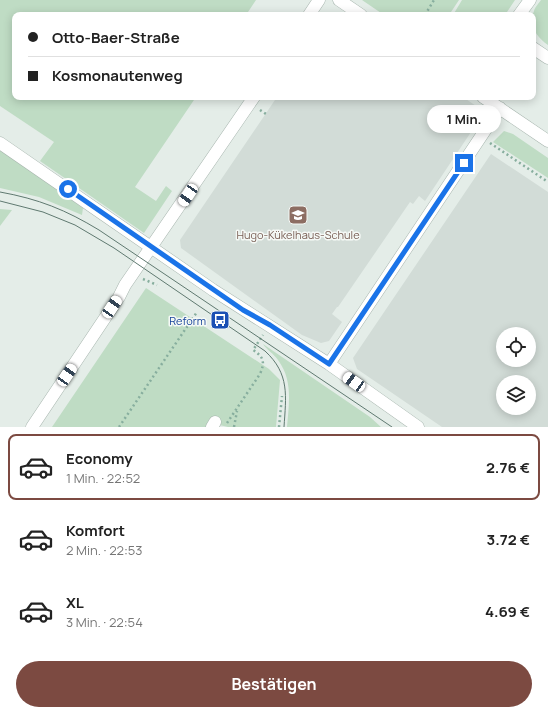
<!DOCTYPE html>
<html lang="de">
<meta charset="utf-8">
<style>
:root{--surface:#fff;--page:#f6f6f6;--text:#222;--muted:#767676;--line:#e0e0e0;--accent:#7c4a41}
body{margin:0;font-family:Manrope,sans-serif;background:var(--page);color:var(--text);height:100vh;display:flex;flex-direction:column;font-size:15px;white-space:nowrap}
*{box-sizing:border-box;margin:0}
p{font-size:13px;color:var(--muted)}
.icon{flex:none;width:22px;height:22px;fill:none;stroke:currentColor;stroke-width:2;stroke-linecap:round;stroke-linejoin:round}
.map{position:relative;height:427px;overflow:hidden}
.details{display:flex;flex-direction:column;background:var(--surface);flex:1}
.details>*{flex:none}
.banner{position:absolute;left:12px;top:12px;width:524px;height:88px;border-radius:8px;box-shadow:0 2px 10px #0003;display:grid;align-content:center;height:88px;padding:0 16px;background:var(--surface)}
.controls{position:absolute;left:496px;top:327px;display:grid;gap:8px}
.controls a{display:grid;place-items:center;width:40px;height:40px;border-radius:50%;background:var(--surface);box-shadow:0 2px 10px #0003;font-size:20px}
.end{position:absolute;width:18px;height:18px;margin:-9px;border:5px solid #1a73e8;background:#fff;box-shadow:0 0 0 2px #fff}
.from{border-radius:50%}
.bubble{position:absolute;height:28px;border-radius:14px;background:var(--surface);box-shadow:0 2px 10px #0003;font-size:13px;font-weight:700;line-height:28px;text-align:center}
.car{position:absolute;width:12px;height:24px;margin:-12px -6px;border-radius:5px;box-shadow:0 0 3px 1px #0007;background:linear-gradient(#fff 24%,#345 0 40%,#fff 0 76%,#345 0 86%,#fff 0)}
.banner b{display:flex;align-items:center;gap:14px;height:38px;font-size:15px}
.banner b+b{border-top:1px solid var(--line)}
.banner i{width:10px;height:10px;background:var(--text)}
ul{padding:7px 0 0;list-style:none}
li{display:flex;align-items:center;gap:12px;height:66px;margin:0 8px 6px;padding:0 8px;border:2px solid transparent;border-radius:8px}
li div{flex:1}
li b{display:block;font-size:15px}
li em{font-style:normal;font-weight:700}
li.on{border-color:var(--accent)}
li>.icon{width:36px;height:36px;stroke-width:1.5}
.primary-button{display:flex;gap:8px;margin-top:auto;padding:8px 16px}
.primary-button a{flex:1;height:46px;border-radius:24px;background:var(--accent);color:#fff;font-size:16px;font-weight:700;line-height:46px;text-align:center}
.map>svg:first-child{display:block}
</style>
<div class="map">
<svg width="548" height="427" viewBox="0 0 548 427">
<rect width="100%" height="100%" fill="#e4ede8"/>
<path fill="#d2dcd7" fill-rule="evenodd" d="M277,97H463L479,108L481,113V117L425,201L419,196L413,204L410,202L338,307H337L332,314L342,322L329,341L321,343L302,335L181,248L180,240Z
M491,154L548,192V427H442L357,369L353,358ZM503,334H529V360H503ZM503,382H529V408H503Z"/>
<path fill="#bfdcc4" d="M0,0H256L246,15H15V97H196L135,187L156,201L166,186L172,191L144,233L40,161L54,142L0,106Z
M362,0H459L449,15H384Z
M462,0H515L505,15H453Z
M541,0H548V45C537,37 528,26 534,11C535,7 539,3 541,0Z
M504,131L513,134L548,158V178L493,142Z
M0,149L83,208L82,215L39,197L0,188Z
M0,209L12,210L0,226Z
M146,288L269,369L280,380L276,427H228L211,423L208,427H52Z
M263,344L370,417L381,427H287C289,403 293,380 278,360C274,354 266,349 263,344Z"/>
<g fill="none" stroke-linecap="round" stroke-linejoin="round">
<defs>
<path id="minor" d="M339,0L361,15
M309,15L319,0
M519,15L530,0
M533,48L548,58
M483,97L548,141
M0,143L213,290L329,364L418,427
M329,364L500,108
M32,427L119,297L125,285L254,97
M212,427L215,422"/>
</defs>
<use href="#minor" stroke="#a7b5ae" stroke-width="13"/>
<path stroke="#87ae9e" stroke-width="2.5" stroke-dasharray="2 3" stroke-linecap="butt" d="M425,15L434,0
M260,110L266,114
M490,143L548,182
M143,279L157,285
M227,423L260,374C265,362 264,357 253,350L263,335
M119,427L197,312
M234,427L237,411
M279,427L282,396"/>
<use href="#minor" stroke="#fff" stroke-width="12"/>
<path stroke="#5f7970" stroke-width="1" d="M0,192C39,199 66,210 99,230L392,427
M0,201L43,212L75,225L114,248L265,351C290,374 286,396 284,427"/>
</g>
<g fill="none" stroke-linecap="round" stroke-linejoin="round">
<path stroke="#1a73e8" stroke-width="5" d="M68,189L243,310L270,325L329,364L464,163"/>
</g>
<defs>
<symbol id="school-square" viewBox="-11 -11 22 22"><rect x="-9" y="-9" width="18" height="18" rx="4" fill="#8d6e63" stroke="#f5f9f6"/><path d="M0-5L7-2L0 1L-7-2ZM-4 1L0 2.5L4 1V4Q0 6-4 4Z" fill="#fff"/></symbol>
<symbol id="bus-square" viewBox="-11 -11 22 22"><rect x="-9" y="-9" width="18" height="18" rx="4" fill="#1a4fb4" stroke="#f5f9f6"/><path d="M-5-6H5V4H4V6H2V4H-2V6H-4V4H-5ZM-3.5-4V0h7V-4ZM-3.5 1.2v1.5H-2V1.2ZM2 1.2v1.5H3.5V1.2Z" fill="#fff"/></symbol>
</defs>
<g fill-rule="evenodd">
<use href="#school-square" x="287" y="204" width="22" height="22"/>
<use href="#bus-square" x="209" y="309" width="22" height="22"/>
</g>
<g text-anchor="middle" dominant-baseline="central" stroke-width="3" stroke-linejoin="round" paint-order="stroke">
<g font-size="11" fill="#785e54" stroke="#f5f9f6">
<text x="298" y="234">Hugo-Kükelhaus-Schule</text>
</g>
<g font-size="11" fill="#164399" stroke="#f5f9f6" text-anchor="end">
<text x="206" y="320">Reform</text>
</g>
</g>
</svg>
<div class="controls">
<a><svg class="icon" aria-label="locate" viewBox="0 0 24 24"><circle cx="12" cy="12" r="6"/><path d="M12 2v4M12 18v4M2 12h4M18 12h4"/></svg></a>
<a><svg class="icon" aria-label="layers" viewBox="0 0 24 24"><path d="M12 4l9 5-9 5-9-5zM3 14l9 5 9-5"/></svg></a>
</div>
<i class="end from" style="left:68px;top:189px"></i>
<i class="end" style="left:464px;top:163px"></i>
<div class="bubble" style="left:427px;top:105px;width:74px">1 Min.</div>
<i class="car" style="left:188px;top:195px;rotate:214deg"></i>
<i class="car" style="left:112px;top:307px;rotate:34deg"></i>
<i class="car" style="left:67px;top:375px;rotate:34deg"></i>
<i class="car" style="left:354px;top:382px;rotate:305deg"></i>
<div class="banner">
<b><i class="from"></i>Otto-Baer-Straße</b>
<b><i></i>Kosmonautenweg</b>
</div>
</div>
<section class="details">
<ul>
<li class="on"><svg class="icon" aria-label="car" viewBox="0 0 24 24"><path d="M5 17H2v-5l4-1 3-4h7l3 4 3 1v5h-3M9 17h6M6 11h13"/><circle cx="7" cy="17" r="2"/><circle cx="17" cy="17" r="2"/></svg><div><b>Economy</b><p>1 Min. · 22:52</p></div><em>2.76 €</em></li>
<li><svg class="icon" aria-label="car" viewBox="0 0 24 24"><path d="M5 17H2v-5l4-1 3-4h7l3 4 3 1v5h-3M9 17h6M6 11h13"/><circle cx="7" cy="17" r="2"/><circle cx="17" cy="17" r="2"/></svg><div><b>Komfort</b><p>2 Min. · 22:53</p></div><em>3.72 €</em></li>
<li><svg class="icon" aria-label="car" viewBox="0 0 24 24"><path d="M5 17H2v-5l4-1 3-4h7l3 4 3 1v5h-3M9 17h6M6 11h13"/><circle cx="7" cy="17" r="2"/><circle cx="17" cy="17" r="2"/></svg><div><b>XL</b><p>3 Min. · 22:54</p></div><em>4.69 €</em></li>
</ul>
<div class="primary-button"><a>Bestätigen</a></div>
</section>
